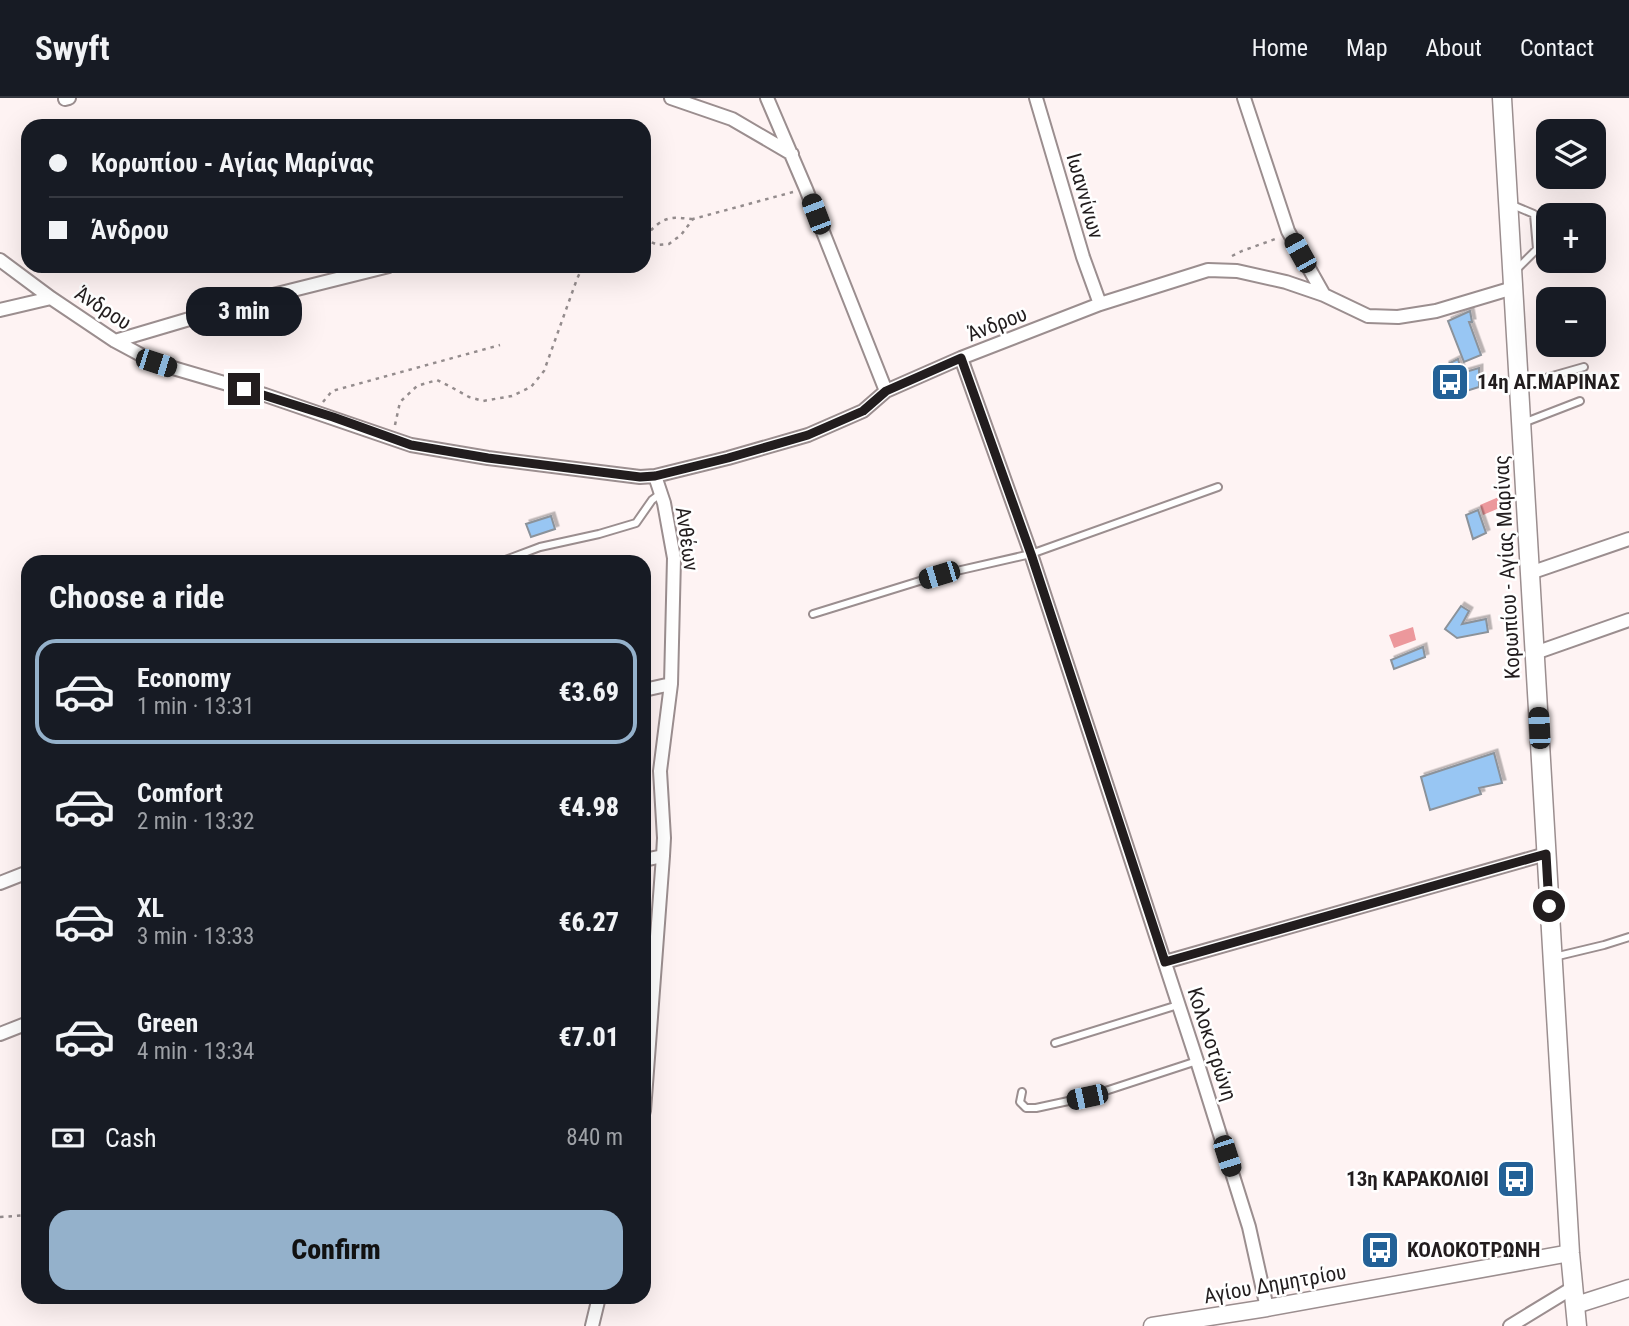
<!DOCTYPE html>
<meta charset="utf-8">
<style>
:root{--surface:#171b24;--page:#242831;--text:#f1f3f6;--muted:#9ea1a6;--line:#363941;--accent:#94b1cb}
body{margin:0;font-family:"Roboto Condensed",sans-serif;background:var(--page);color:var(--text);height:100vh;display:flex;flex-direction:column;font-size:26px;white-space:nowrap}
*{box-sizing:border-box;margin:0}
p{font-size:23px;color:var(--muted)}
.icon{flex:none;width:38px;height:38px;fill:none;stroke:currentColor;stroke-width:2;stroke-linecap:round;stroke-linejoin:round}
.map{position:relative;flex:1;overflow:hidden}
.sheet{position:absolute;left:21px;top:457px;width:630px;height:749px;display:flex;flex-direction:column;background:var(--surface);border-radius:21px;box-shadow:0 7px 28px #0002}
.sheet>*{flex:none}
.top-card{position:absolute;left:21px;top:21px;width:630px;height:154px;border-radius:21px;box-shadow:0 7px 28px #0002;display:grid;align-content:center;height:154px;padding:0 28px;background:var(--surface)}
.buttons{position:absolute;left:1536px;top:21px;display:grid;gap:14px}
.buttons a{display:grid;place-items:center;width:70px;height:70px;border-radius:14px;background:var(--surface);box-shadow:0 7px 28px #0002;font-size:35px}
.end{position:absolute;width:32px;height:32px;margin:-16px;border:9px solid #221d1e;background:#fff;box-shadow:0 0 0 4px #fff}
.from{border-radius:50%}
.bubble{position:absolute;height:49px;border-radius:21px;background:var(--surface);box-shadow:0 7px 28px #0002;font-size:23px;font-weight:800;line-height:49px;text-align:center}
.car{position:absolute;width:21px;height:42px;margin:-21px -10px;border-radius:9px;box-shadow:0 0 5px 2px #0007;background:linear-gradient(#222 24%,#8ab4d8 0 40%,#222 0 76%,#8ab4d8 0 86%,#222 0)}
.top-card b{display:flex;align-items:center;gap:24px;height:66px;font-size:26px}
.top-card b+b{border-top:2px solid var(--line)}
.top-card i{width:18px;height:18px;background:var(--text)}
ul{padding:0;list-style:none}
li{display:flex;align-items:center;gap:21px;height:105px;margin:0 14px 10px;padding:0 14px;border:4px solid transparent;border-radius:21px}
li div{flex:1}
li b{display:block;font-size:26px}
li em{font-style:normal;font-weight:800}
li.current{border-color:var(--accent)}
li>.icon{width:63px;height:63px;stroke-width:1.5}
h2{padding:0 28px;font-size:32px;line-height:84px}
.pay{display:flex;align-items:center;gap:18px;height:77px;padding:0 28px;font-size:26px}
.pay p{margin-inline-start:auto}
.cta{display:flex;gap:14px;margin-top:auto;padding:14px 28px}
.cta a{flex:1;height:80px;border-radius:21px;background:var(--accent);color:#111;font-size:28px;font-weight:800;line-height:80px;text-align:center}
header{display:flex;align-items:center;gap:42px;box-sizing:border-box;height:98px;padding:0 35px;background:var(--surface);border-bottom:2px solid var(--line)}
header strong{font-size:33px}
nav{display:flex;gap:38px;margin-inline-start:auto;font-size:24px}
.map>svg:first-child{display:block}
</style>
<header>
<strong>Swyft</strong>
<nav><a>Home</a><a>Map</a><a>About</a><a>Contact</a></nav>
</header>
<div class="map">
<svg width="1629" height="1228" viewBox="0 0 1629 1228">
<defs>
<filter id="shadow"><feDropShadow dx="3.5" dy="-3.5" stdDeviation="0" flood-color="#0004"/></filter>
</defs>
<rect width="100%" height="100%" fill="#fef3f3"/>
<path fill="#ec989c" d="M1501,398L1504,408L1483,417L1480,407Z
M1413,529L1416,542L1394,550L1389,537Z"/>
<path fill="#98c6f3" stroke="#8b929a" stroke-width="2" filter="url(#shadow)" d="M1549,122V149L1546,150L1536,127Z
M1470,213L1472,224H1469L1481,257L1464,264L1448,223Z
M1458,261L1462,275L1479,270V289L1444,300L1439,284L1450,280L1446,267Z
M1478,412L1486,435L1473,441L1466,417Z
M551,418L555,431L531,439L526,426Z
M1461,508L1469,513L1462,526L1486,521L1488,534L1457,540L1445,531Z
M1423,549L1425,559L1394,571L1391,562Z
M1494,655L1502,685L1479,690L1481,696L1430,712L1421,679Z"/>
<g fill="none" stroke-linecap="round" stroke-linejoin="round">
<defs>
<path id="service" d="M1510,106L1534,116L1537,151L1516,172
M1521,287L1584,269
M1523,325L1580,303
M500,464L540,449L599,436L636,425L652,402L660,396
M813,516L939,477L1031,456L1218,389
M1554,859L1604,847L1629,839
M1055,945L1178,907
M1022,994L1020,1004L1026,1010H1036L1087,999L1197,963"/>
<path id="minor" d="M671,0L732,21L792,56
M767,0L806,91L886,293
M1036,0L1083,159L1100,206
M1244,0L1288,133L1324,197
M65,1L69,0
M0,162L51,200L115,243L156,265L265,297L411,347L488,360L640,379L655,378L728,360L808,337L863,313L886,293L961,260L1100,206L1208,172L1237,173L1286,184L1324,197L1368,218L1398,219L1436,213L1513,190
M0,212L51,200
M115,243L257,201L389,168
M961,260L1031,456L1197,963L1249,1129L1267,1210
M1530,475L1629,441
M1535,555L1629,522
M644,592L671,586
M644,762L663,758
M0,785L28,774
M1165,864L1546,756
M0,936L28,925
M644,1013L663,758L664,740L660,673L671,586L674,460L664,405L655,378
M592,1228L599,1199
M1510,1228L1574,1189"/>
<path id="tertiary" d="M1576,1207L1629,1190
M1152,1228L1267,1210L1570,1155"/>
<path id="secondary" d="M1502,0L1570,1155L1577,1228"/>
</defs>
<use href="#service" stroke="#9b8e8f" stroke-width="10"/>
<use href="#minor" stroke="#9b8e8f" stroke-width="16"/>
<use href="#tertiary" stroke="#9b8e8f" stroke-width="19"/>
<use href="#secondary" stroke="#9b8e8f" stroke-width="21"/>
<path stroke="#948c8d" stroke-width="2.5" stroke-dasharray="3.5 5" stroke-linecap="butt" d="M647,140C650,132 652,131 658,126C670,117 679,120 693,121
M644,141L658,147L669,146L681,137L693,121L793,94
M1232,158L1242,153L1278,140
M323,304L332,293L500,247
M395,327L400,304L417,288L437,282L451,289L469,299L483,303L512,298L531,289L544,273L577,181L583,168
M0,1119L28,1117"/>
<use href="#service" stroke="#fff" stroke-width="6"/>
<use href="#minor" stroke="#fff" stroke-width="12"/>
<use href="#tertiary" stroke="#fff" stroke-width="16"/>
<use href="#secondary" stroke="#fff" stroke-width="18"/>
</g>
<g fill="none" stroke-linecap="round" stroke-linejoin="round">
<path stroke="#221d1e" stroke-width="9" d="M244,291L333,319L411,347L488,360L640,379L655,378L728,360L808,337L863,313L886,293L961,260L1031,456L1165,864L1546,756L1549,808"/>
</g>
<defs>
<symbol id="bus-square" viewBox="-11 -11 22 22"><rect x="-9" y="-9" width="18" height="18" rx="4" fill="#236197" stroke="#fff"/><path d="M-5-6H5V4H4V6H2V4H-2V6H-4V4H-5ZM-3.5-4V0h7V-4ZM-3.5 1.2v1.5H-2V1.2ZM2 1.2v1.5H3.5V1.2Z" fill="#fff"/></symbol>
</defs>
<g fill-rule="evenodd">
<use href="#bus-square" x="1428" y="262" width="44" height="44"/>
<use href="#bus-square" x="1494" y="1059" width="44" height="44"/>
<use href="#bus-square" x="1358" y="1130" width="44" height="44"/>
</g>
<g text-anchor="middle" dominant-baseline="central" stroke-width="5" stroke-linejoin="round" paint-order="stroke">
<g font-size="21" fill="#221d1e" stroke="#fff">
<text transform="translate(1085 98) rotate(74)">Ιωαννίνων</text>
<text transform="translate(103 210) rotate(33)">Άνδρου</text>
<text transform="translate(997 226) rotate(-21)">Άνδρου</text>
<text transform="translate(687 441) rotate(82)">Ανθέων</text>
<text transform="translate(1507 469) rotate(-93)">Κορωπίου - Αγίας Μαρίνας</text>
<text transform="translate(1212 946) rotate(72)">Κολοκοτρώνη</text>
<text transform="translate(1275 1186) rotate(-10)">Αγίου Δημητρίου</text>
</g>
<g font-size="21" font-weight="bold" fill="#221d1e" stroke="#fff" text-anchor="start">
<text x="1477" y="284">14η ΑΓ.ΜΑΡΙΝΑΣ</text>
<text x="1489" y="1081" text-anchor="end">13η ΚΑΡΑΚΟΛΙΘΙ</text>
<text x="1407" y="1152">ΚΟΛΟΚΟΤΡΩΝΗ</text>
</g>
</g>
</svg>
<div class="buttons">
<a><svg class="icon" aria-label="layers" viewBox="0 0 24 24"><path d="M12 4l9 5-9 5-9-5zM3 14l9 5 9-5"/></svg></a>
<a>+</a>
<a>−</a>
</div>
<i class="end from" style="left:1549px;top:808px"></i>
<i class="end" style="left:244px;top:291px"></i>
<div class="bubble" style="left:186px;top:189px;width:116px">3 min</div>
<i class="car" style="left:816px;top:116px;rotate:339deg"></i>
<i class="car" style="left:1300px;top:155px;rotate:331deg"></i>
<i class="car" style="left:156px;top:265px;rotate:108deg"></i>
<i class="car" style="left:939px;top:477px;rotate:253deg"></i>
<i class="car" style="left:1539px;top:630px;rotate:357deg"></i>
<i class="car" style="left:1087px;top:999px;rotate:258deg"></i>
<i class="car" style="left:1227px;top:1058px;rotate:162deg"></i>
<div class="top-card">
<b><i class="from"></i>Κορωπίου - Αγίας Μαρίνας</b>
<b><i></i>Άνδρου</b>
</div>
<section class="sheet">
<h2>Choose a ride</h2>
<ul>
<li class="current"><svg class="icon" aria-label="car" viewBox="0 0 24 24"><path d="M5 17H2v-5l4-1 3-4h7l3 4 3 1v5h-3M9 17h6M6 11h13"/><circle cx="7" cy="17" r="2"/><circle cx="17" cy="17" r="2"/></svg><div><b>Economy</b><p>1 min · 13:31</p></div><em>€3.69</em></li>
<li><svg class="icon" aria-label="car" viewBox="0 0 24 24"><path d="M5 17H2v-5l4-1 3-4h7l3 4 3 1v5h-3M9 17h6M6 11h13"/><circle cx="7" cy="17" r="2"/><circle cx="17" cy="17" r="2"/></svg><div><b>Comfort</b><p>2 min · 13:32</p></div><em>€4.98</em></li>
<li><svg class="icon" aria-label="car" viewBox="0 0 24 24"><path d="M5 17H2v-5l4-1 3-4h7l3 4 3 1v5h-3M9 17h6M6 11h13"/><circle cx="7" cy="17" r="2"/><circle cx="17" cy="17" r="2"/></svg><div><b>XL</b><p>3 min · 13:33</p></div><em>€6.27</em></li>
<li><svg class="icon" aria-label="car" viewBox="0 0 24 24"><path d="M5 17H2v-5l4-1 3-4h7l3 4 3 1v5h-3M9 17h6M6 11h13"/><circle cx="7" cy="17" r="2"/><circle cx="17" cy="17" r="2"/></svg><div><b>Green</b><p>4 min · 13:34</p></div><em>€7.01</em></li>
</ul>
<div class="pay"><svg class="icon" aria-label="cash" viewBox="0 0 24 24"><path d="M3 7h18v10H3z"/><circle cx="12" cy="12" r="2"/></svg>Cash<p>840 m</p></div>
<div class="cta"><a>Confirm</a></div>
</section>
</div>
